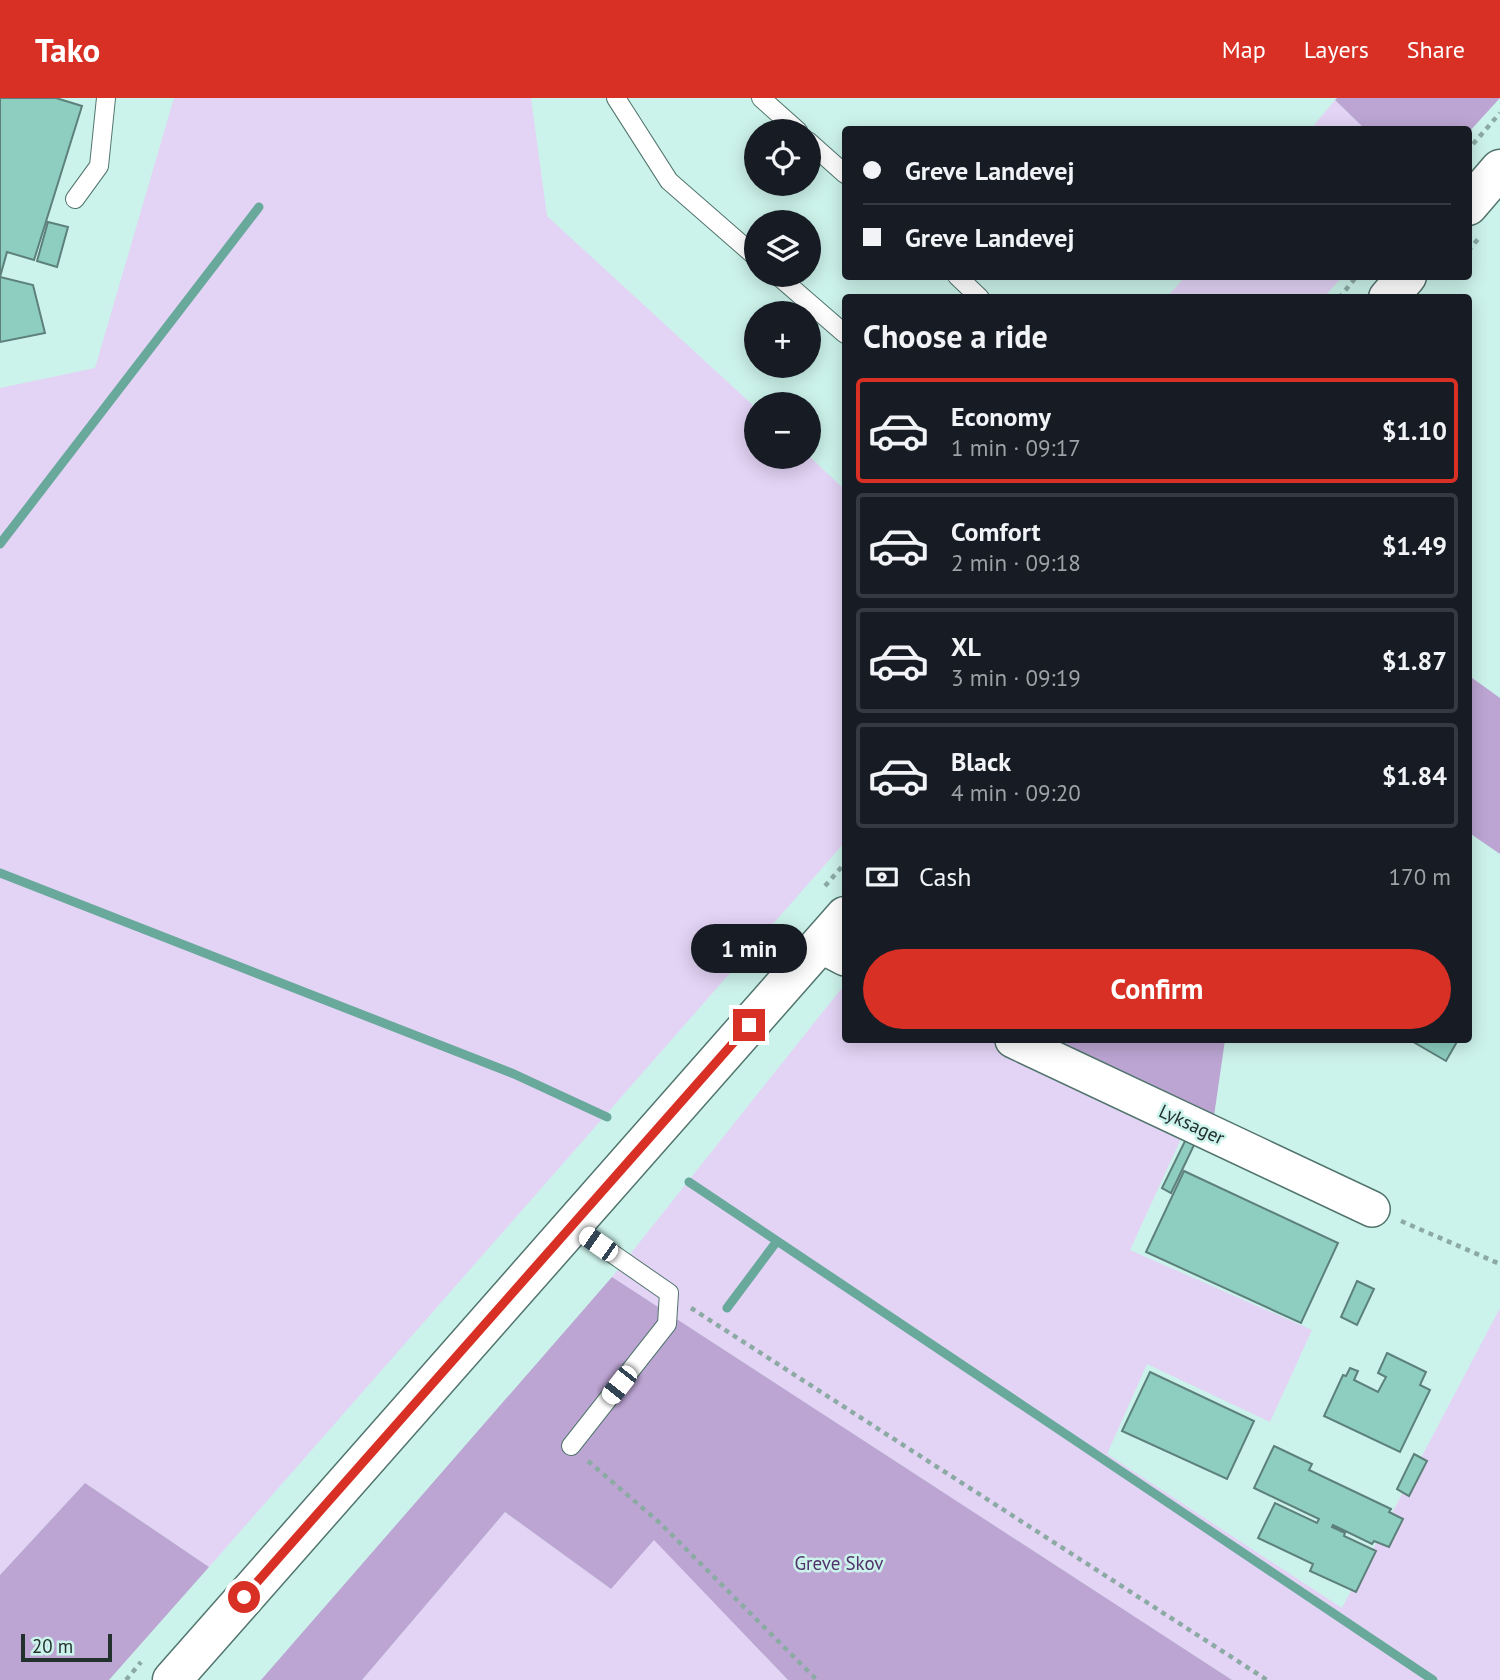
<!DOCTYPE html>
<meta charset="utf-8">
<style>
:root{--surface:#171b24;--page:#242831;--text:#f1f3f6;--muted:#9ea1a6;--line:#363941;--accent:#d93025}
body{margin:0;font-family:"PT Sans",sans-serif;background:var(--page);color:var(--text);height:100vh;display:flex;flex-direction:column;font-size:26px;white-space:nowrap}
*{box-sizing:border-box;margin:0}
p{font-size:23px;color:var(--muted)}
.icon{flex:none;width:38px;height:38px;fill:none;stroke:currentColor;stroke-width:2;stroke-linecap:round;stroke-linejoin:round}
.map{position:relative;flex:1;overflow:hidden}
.side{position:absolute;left:842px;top:196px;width:630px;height:749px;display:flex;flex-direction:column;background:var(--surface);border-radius:7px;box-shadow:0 4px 18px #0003}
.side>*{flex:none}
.banner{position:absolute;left:842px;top:28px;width:630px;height:154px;border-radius:7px;box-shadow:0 4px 18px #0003;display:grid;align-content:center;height:154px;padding:0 21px;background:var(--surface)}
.tools{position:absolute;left:744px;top:21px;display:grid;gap:14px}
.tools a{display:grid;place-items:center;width:77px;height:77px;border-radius:50%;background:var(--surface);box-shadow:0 4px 18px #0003;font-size:35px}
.scale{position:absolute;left:21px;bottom:18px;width:91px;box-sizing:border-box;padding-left:7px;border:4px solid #22312e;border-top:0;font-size:19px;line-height:24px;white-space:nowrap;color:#22312e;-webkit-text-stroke:5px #ccf3eb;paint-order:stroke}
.end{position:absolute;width:32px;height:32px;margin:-16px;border:9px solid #d93025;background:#fff;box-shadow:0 0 0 4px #fff}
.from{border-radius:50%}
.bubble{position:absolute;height:49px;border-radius:24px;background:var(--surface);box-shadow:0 4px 18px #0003;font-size:23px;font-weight:800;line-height:49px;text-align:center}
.car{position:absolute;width:21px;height:42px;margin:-21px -10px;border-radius:9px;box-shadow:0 0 5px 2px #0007;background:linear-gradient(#fff 24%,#345 0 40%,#fff 0 76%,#345 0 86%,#fff 0)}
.banner b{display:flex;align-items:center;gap:24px;height:66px;font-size:26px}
.banner b+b{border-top:2px solid var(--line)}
.banner i{width:18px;height:18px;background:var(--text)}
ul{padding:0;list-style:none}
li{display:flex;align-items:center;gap:21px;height:105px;margin:0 14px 10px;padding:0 7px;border:4px solid var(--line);border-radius:7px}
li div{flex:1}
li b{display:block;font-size:26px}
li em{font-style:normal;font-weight:800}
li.current{border-color:var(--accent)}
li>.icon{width:63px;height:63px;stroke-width:1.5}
h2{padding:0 21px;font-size:32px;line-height:84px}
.pay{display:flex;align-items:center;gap:18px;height:77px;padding:0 21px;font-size:26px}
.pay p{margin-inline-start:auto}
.cta{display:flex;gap:14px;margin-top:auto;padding:14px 21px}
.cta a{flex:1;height:80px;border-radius:42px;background:var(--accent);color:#fff;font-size:28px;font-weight:800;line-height:80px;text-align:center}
header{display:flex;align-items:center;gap:42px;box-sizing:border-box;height:98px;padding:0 35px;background:var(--accent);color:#fff}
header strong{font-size:33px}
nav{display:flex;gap:38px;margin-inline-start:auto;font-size:24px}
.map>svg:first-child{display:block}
</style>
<header>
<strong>Tako</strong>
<nav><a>Map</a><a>Layers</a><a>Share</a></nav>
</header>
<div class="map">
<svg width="1500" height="1582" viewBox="0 0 1500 1582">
<rect width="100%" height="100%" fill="#ccf3eb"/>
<path fill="#e3d3f5" d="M174,0H531L547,118L756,310V359L809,358L845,392V744L209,1469L85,1385L0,1477V290L95,270Z
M1335,2L1365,31L1310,32Z
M1185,179V178L1342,179L1324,199H1167Z
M845,886V942H990L1185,1032L1130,1152L1312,1232L1270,1324L1147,1266L1107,1356L1342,1510L1500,1210V1582H1232L612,1179Z
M505,1414L611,1491L654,1441L788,1582H362Z"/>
<path fill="#bca5d3" d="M1337,0H1500L1468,35V32L1365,31L1335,2Z
M1468,577L1500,600V756L1468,734Z
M1047,942H1225L1214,1018Z
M612,1179L1232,1582H788L654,1442L611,1491L505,1414L362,1582H261Z
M85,1385L209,1469L109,1582H0V1477Z"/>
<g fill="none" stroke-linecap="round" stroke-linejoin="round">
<path stroke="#68a99c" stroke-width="9" d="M0,446L259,109
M0,775L514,976L607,1019
M689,1084L1433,1582
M727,1210L777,1143"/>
</g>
<path fill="#8dcec1" stroke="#5d817a" stroke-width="2" d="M0,0H56L82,8L34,162L7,154L0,179L33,187L45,235L0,244Z
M48,124L68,129L57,169L37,163Z
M1410,942H1458L1446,963Z
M1186,1041L1195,1045L1171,1095L1162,1090Z
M1184,1073L1338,1145L1301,1225L1146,1154Z
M1357,1183L1374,1191L1357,1227L1341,1219Z
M1387,1255L1426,1274L1420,1287L1430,1292L1400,1354L1324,1318L1343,1277L1346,1278L1350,1270L1358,1273L1354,1282L1378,1294L1386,1279L1378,1275Z
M1150,1274L1254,1323L1227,1381L1122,1333Z
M1274,1348L1312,1366L1309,1372L1391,1411L1389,1414L1403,1421L1389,1449L1374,1443L1372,1446L1333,1427L1332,1429L1345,1435L1344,1438L1376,1453L1356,1494L1310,1473L1313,1466L1258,1440L1275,1405L1317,1425L1319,1421L1254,1390Z
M1414,1356L1427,1363L1409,1398L1397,1391Z"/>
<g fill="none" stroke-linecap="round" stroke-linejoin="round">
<defs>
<path id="lane" d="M616,0L669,83L756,159
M761,0L798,33
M808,43L845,76
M75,101L99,68L106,0
M777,177L845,236
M957,178L980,200
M571,1348L667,1226L669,1195L571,1127"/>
<path id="street" d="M820,847L845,860
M1013,942L1372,1111"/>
<path id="secondary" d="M1468,108L1500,71
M1388,200L1407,178
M172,1582L845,818"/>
</defs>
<use href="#lane" stroke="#51746d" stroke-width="20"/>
<use href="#street" stroke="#51746d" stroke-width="38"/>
<use href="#secondary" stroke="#51746d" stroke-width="41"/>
<path stroke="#8caaa4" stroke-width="4.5" stroke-dasharray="5 5" stroke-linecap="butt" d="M1473,46L1500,15
M1468,153L1479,140
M1339,200L1357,178
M825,788L845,765
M1401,1123L1500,1166
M691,1210L1267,1582
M588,1363L660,1425L817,1582
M126,1582L141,1564"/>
<use href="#lane" stroke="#fff" stroke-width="18"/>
<use href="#street" stroke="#fff" stroke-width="35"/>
<use href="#secondary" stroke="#fff" stroke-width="38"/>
</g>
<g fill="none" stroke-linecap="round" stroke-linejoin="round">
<path stroke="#d93025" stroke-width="9" d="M244,1499L749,927"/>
</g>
<g text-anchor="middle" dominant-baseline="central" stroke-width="5" stroke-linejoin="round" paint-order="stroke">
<g font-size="19" fill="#22312e" stroke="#ccf3eb">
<text transform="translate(1192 1026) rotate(25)">Lyksager</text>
</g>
<g font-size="19" fill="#51326b" stroke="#ccf3eb">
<text x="839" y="1465">Greve Skov</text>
</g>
</g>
</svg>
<div class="tools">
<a><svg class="icon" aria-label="locate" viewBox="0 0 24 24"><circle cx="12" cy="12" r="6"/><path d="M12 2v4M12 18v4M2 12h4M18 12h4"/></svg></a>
<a><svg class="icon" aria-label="layers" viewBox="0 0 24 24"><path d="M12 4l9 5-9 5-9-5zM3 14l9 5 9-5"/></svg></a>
<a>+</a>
<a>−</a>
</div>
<div class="scale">20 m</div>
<i class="end from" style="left:244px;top:1499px"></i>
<i class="end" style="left:749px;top:927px"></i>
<div class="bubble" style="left:691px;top:826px;width:116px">1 min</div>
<i class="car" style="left:598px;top:1146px;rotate:305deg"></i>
<i class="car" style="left:619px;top:1287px;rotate:218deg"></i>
<div class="banner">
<b><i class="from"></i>Greve Landevej</b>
<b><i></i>Greve Landevej</b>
</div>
<section class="side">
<h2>Choose a ride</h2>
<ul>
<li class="current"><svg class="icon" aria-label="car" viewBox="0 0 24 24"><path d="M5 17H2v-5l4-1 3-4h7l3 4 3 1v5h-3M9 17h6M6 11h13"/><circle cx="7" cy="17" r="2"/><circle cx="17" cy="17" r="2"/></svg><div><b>Economy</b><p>1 min · 09:17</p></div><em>$1.10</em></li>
<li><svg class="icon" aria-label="car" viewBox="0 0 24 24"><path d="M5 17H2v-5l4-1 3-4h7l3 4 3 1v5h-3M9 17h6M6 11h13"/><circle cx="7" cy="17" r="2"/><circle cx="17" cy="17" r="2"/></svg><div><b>Comfort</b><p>2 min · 09:18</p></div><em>$1.49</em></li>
<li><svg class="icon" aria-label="car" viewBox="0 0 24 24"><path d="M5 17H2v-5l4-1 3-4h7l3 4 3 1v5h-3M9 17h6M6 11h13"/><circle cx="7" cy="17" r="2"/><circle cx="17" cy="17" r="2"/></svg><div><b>XL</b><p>3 min · 09:19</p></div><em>$1.87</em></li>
<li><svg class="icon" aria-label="car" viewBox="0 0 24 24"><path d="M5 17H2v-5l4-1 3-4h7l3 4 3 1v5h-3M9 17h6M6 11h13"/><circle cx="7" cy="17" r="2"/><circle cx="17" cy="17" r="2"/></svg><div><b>Black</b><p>4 min · 09:20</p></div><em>$1.84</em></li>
</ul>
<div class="pay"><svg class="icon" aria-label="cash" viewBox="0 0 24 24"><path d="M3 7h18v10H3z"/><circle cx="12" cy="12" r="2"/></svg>Cash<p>170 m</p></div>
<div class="cta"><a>Confirm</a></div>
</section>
</div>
